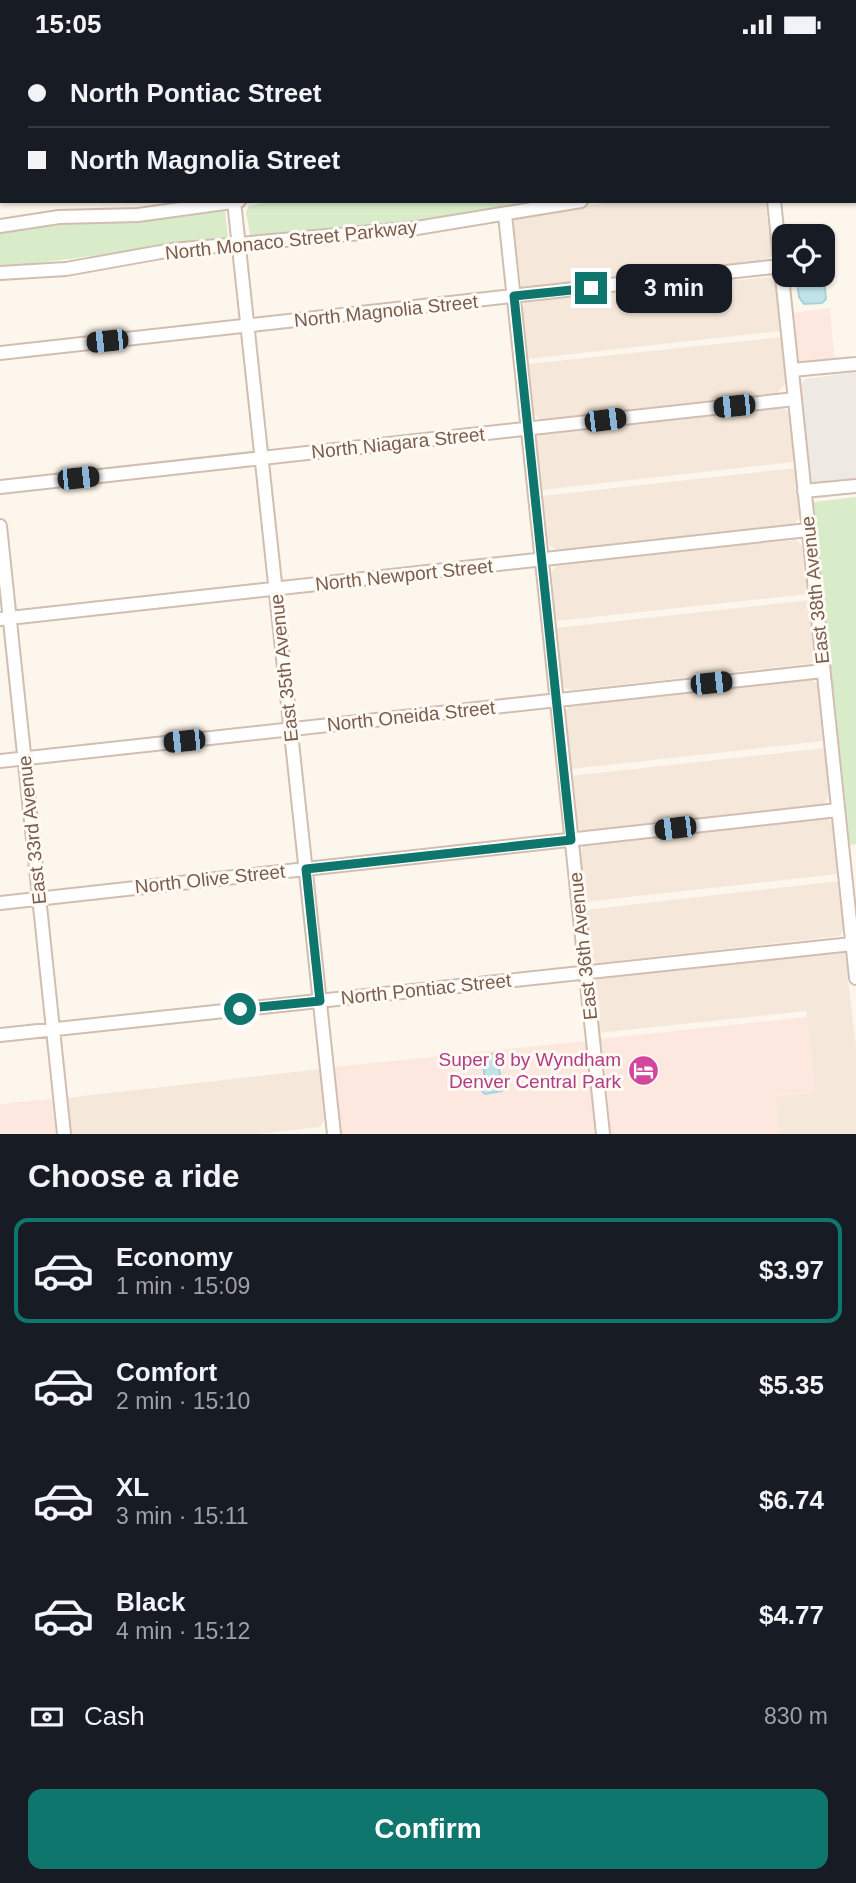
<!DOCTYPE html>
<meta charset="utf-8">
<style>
:root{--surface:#171b24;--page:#20242c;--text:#f1f3f6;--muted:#9ea1a6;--line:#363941;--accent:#0f766e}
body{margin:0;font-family:Helvetica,sans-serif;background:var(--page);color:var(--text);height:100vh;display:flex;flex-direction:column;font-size:26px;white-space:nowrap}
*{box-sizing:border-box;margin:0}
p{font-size:23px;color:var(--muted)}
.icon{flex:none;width:38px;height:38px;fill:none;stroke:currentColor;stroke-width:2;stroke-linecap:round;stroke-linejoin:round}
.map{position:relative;height:1085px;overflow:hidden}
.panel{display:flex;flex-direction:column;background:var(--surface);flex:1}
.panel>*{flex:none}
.banner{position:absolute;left:0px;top:0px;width:858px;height:154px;box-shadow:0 2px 5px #0004;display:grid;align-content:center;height:154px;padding:0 28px;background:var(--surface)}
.buttons{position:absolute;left:772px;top:175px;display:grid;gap:14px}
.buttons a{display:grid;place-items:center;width:63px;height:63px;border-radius:14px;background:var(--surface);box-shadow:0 2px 5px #0004;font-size:35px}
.end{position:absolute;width:32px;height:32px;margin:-16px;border:9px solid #0f766e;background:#fff;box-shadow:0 0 0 4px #fff}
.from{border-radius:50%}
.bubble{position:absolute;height:49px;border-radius:14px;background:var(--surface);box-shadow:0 2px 5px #0004;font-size:23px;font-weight:700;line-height:49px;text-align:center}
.car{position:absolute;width:21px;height:42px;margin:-21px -10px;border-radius:9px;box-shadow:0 0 5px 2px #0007;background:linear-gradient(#222 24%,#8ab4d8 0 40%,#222 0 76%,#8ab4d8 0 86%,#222 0)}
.banner b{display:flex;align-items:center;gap:24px;height:66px;font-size:26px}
.banner b+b{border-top:2px solid var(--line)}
.banner i{width:18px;height:18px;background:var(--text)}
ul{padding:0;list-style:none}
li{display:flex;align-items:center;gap:21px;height:105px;margin:0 14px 10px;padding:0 14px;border:4px solid transparent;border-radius:14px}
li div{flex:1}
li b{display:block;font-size:26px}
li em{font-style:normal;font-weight:700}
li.current{border-color:var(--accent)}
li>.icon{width:63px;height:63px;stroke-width:1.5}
h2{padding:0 28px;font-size:32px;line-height:84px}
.pay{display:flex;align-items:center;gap:18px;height:77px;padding:0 28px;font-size:26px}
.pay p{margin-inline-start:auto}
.action{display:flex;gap:14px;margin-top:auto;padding:14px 28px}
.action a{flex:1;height:80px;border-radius:14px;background:var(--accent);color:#fff;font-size:28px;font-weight:700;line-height:80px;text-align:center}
.status{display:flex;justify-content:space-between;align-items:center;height:49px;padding:0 35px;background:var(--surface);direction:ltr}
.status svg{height:19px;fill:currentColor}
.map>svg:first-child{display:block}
</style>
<div class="status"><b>15:05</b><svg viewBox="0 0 49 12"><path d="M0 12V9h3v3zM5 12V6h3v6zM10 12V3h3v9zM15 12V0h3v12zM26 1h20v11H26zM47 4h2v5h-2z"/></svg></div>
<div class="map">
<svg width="856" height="1085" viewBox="0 0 856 1085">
<rect width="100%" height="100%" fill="#fdf6ec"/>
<path fill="#f5e8da" d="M495,0H751V2H495Z
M617,152H765L772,205L766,213L522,239L512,176L516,169Z
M768,228L775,234L780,282L527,310L522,261L525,253Z
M782,288L786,334L777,344L542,371L533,365L528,315Z
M778,358L789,362L794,413L541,441L535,391L540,384Z
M796,419L799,468L794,476L558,502L547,494L542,447Z
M796,491L803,497L809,545L556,572L551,524L558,515Z
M810,551L815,607L812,614L572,641L562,638L556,579Z
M812,630L819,637L824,692L571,720L565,663L569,657Z
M825,699L830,745L824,755L584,782L577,779L571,727Z
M828,769L833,775L838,825L584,853L579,803L584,796Z
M839,832L844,881L840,887L597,914L591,910L585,861Z
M845,904L856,998V1085H779L775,1047L815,1044L806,962L598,984L593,934L597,927Z
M320,1020L325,1070L320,1078L258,1085H70L66,1049Z"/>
<path fill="#fde8e0" d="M830,259L834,306L841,313L799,315L792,264Z
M807,968L815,1044L775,1047L779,1085H609L599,990Z
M586,992L596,1085H340L333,1018Z
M50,1050L53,1054L57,1085H0V1055Z"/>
<path fill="#efe9e4" d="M856,323V429L813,434L809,429L801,337L805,330Z"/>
<path fill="#d8ecc9" d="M275,152H541L415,173L250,186L246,163L249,157Z
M225,160L228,189L0,219V183C73,167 151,170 225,160Z
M856,448V795L850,796L813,453Z"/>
<path fill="#bfe3e8" stroke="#a5d3da" stroke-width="2" d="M823,220L826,250L822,254L804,255L799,248L796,226H822Z
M497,1004L502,1042L485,1045L482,1042L481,1035L485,1031L482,1007Z"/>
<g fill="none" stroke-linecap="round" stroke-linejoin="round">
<defs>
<path id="minor" d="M218,0V2
M488,0V2
M757,0V2
M321,2L338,0
M0,37H2
M234,152L334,1085
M774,152L856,929
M505,166L603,1085
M0,177L59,168L138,166L239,152
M0,224L66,220L172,201L417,179L581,152
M0,304L781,217
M792,321L856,315
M0,438L795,350
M804,442L856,437
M0,477L64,1085
M0,570L808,481
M0,712L823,622
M0,854L838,761
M0,986L852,895"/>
</defs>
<use href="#minor" stroke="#d1beb0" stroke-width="16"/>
<use href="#minor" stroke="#fff" stroke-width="12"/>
</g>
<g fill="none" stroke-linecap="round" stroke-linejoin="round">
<path stroke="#0f766e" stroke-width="9" d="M240,960L320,952L306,820L571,791L514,247L591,239"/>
</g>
<defs>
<symbol id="hotel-disc" viewBox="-11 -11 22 22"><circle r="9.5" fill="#d1479c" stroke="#fffaf3"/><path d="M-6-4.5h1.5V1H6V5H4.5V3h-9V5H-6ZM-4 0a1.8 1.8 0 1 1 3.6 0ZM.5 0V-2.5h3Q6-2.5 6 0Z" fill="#fff"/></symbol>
</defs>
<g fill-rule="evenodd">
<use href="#hotel-disc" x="626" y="1004" width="35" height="35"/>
</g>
<g text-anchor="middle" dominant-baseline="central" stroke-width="6" stroke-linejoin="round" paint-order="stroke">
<g font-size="19" fill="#7a5c4d" stroke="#fffaf3">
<text transform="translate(291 191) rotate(-6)">North Monaco Street Parkway</text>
<text transform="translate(386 262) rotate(-6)">North Magnolia Street</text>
<text transform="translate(398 394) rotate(-6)">North Niagara Street</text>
<text transform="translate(404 526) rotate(-6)">North Newport Street</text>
<text transform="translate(815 541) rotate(-96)">East 38th Avenue</text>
<text transform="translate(284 619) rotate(-96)">East 35th Avenue</text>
<text transform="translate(411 667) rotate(-6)">North Oneida Street</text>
<text transform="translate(32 781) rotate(-96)">East 33rd Avenue</text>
<text transform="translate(210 830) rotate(-6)">North Olive Street</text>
<text transform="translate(583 897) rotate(-96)">East 36th Avenue</text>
<text transform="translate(426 940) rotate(-6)">North Pontiac Street</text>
</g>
<g font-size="19" fill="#b23c85" stroke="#fffaf3" text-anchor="end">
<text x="621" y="1010">Super 8 by Wyndham<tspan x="621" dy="22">Denver Central Park</tspan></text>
</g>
</g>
</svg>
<div class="buttons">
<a><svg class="icon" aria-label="locate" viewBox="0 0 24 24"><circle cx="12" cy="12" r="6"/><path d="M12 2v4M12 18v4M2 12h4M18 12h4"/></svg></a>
</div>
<i class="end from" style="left:240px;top:960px"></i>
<i class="end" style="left:591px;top:239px"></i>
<div class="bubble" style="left:616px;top:215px;width:116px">3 min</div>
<i class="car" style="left:107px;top:292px;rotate:264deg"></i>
<i class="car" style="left:734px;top:357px;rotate:264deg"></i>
<i class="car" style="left:605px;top:371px;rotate:83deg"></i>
<i class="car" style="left:78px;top:429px;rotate:84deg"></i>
<i class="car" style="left:711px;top:634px;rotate:84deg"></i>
<i class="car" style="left:184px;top:692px;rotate:264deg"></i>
<i class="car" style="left:675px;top:779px;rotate:263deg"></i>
<div class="banner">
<b><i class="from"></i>North Pontiac Street</b>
<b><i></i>North Magnolia Street</b>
</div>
</div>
<section class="panel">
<h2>Choose a ride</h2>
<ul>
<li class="current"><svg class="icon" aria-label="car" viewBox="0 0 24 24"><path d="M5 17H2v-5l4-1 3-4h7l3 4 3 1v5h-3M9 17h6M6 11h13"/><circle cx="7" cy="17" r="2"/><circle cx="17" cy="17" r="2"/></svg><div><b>Economy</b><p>1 min · 15:09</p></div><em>$3.97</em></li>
<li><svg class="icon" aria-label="car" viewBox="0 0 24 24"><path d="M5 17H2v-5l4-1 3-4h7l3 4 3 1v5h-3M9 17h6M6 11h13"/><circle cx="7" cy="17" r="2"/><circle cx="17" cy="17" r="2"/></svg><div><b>Comfort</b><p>2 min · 15:10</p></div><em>$5.35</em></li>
<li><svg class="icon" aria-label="car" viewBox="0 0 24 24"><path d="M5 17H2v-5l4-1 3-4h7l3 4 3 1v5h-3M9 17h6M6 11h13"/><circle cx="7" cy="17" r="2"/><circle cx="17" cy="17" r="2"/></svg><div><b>XL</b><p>3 min · 15:11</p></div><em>$6.74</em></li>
<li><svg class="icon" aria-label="car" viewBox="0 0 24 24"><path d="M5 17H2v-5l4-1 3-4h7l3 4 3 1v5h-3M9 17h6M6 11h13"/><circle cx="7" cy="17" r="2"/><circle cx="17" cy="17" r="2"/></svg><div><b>Black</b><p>4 min · 15:12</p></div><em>$4.77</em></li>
</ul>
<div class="pay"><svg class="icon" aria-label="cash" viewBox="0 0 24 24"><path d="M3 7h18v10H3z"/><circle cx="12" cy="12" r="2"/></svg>Cash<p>830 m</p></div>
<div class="action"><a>Confirm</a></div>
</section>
